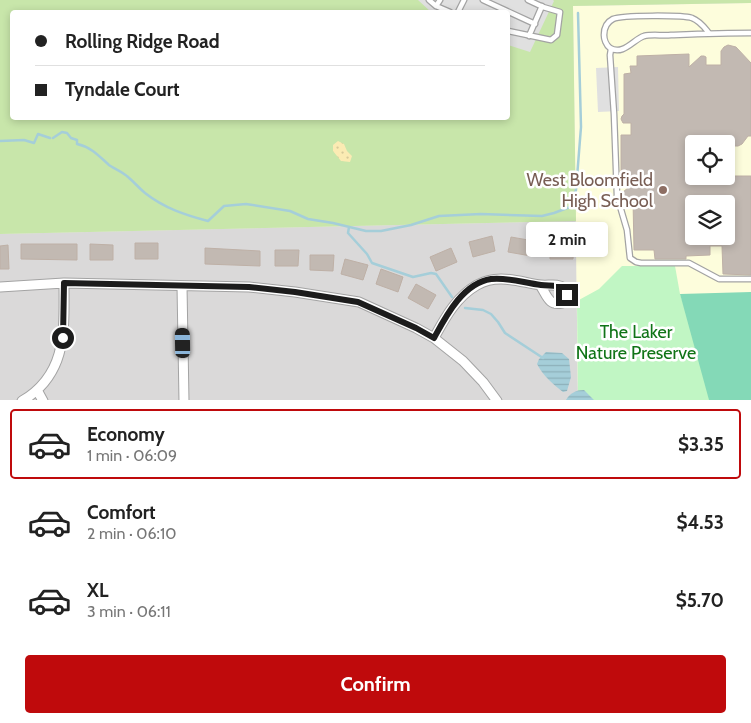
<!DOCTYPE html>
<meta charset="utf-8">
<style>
:root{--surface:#fff;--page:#f2f2f2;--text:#222;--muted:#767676;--line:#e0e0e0;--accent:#bf0a0c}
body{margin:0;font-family:Cabin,sans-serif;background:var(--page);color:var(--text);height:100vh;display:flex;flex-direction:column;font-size:19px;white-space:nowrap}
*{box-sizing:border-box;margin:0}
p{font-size:16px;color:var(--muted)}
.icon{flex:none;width:28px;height:28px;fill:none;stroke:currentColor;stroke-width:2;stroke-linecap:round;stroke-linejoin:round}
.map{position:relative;height:400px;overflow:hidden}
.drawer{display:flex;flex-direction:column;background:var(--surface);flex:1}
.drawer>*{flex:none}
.banner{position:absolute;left:10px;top:10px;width:500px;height:110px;border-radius:5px;box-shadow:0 2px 8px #0003;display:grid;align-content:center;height:110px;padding:0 25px;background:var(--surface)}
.tools{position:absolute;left:685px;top:135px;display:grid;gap:10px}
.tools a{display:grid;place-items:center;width:50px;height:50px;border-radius:5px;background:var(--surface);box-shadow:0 2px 8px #0003;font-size:25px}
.end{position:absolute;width:22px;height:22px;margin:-11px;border:6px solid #1c1c1c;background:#fff;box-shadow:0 0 0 2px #fff}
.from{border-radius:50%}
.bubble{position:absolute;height:35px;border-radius:5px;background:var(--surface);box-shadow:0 2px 8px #0003;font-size:16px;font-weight:700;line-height:35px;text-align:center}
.car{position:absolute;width:15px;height:30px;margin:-15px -8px;border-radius:6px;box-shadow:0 0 4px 1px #0007;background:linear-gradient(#222 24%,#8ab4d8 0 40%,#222 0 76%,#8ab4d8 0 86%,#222 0)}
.banner b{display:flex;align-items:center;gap:18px;height:48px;font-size:19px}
.banner b+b{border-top:1px solid var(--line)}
.banner i{width:12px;height:12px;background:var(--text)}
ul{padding:9px 0 0;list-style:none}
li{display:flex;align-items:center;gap:15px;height:70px;margin:0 10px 8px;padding:0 15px;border:2px solid transparent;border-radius:5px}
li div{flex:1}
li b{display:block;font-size:19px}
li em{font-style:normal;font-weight:700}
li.selected{border-color:var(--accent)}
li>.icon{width:45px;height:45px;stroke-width:1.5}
.button{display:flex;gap:10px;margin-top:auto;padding:10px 25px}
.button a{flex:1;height:58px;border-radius:5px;background:var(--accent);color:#fff;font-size:20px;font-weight:700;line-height:58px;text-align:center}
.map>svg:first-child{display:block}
</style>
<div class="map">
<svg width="751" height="401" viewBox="0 0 751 401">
<defs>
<pattern id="sand-dots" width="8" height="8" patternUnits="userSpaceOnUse" patternTransform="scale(1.25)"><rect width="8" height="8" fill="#fbebb3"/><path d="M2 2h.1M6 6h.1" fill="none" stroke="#d7c999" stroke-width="1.8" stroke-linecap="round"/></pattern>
<pattern id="water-rules" width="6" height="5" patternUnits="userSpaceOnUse" patternTransform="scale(1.25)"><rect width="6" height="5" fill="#a5ced9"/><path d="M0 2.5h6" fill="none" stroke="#8db0ba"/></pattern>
</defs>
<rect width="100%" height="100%" fill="#edeae3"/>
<path fill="#dad9d9" d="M576,221L578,400H0V234Z"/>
<path fill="#fdfddc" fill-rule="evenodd" d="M751,3V400H578L573,6ZM694,144H726V176H694ZM694,204H726V236H694Z"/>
<path fill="#c8e6aa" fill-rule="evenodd" d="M0,0H751V3L573,6L576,221L0,234ZM12,12H508V118H12Z"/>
<path fill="url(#sand-dots)" d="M338,141L344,144L347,151L352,156L350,162L341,161L333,151V145Z"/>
<path fill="#c1f6c4" d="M622,266H675L680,294L715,400H578L577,301L599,289Z"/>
<path fill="#84d9b7" d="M751,292V400H709L680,294Z"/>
<path fill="#e0e0e0" d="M418,0H553L554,1L530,52L508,45V12H431Z
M618,67L619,111L598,112L596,68Z"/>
<path fill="url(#water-rules)" d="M546,352L562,353L569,359L571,377L567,391L563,392C553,384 543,376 537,364L539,359Z
M584,390L594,400H566C570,393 576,390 584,390Z"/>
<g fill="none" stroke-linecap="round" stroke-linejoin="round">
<path stroke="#a5ced9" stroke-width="2.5" d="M53,138L62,132L67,133L71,138L77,140V144C91,147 99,156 109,165C113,168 123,172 128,177C134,182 139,188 145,193C164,208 185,215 208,221L224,206L246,204L290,211L308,219L333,223L366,231H381L411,225L439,216L481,214L542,216L554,213L570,207L576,190L581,127L578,13
M0,141L24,140L34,143L38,134L50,138
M349,227L348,233L367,254L372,263L413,277L431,273L436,274L452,297
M465,308L483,310L491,314L498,322L505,333L543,358"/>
</g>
<path fill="#c2b9b2" stroke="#beb0a6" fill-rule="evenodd" d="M728,45L736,47L751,63V136H748L742,144L738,146H733L719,137L720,144H694V176H726V155L734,176H751V275L723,274L722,246H710V255L686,256V259H655L654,250H634L633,199H625L622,193L637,180L621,179V135H631V123H623L621,119L622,116L624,114V74L631,73L630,66H637V56L689,54V67L701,56H704L706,57V65H721V51L724,47ZM694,204H726V236H694Z
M492,236L495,251L473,257L469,242Z
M511,237L534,241L531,256L508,252Z
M135,243H158V259H135Z
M550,243L574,244L573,259H550Z
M21,244H77V260L21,259Z
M90,244L113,245V260H90Z
M8,245L9,269H0V246Z
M205,248L260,251V266L205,264Z
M451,248L457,262L436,271L430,257Z
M275,250H299L298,266H275Z
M310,255H334L333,271L310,270Z
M345,259L368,265L363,280L341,274Z
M381,269L403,277L398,292L376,284Z
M416,284L436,295L428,309L408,298Z"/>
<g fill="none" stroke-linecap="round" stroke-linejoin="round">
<defs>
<path id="service" d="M429,0L436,6L440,0
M483,0L535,24
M436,6L450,12
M458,12L464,0
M508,31L551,40L557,35L560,12L543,7L528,0
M709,33C704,27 700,21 692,18C682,15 622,15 613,19C607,22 604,28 604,35C604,39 606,45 610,48C623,56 634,39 644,36C652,34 663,36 671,35C698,34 724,33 751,33
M529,36L542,6
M611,49L610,55L614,114L617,196L627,230L630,258L636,262L641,263H689L719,279H751"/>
<path id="minor" d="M182,286L184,401
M0,287L64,283L249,287L295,292L359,302L416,328L434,338L463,361L483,382L497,401
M434,338C445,318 456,297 477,285C498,273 519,282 541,285C548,286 558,283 564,288C567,290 567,294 567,298L562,303C548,306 547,295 540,285
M37,390L43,401
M22,401C68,374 64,329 64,283"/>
</defs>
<use href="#service" stroke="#a3a3a3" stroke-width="7"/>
<use href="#minor" stroke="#a3a3a3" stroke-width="11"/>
<use href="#service" stroke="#fff" stroke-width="4.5"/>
<use href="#minor" stroke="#fff" stroke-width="9"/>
</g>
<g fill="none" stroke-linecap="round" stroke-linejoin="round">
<path stroke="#1c1c1c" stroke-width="6" d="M63,338L64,283L249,287L295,292L358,302L416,328L434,338C446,316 463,283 491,279C508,277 524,283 541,285C549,286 556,285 564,288L567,295"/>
</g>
<circle fill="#8d6e63" stroke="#fff" stroke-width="2" cx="663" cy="190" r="5"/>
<g text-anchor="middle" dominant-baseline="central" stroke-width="5" stroke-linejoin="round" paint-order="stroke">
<g font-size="18" fill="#785e54" stroke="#fff" text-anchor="end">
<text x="653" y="180">West Bloomfield<tspan x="653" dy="21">High School</tspan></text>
</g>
<g font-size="18" fill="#107417" stroke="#fff">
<text x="636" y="332">The Laker<tspan x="636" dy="21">Nature Preserve</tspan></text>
</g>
</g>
</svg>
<div class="tools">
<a><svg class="icon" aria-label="locate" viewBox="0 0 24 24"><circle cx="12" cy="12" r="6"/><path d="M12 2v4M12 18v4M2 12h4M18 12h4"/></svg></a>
<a><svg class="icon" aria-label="layers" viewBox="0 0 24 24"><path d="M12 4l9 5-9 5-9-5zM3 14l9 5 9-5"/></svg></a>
</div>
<i class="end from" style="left:63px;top:338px"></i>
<i class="end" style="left:567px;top:295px"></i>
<div class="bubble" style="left:526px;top:222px;width:82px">2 min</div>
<i class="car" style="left:183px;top:343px;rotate:359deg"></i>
<div class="banner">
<b><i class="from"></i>Rolling Ridge Road</b>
<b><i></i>Tyndale Court</b>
</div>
</div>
<section class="drawer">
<ul>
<li class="selected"><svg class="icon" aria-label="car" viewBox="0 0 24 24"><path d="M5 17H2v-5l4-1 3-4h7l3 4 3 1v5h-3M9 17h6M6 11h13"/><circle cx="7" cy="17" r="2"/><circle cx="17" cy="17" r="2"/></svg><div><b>Economy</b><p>1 min · 06:09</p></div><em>$3.35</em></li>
<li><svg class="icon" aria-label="car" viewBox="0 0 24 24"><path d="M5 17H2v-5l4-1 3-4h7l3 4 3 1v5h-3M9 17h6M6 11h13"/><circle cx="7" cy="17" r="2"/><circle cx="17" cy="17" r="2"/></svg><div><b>Comfort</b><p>2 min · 06:10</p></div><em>$4.53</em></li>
<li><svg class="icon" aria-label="car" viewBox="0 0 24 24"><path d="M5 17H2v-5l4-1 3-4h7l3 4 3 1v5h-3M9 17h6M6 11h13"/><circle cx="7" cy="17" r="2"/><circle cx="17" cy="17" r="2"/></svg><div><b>XL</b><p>3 min · 06:11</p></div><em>$5.70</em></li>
</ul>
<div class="button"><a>Confirm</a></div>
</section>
